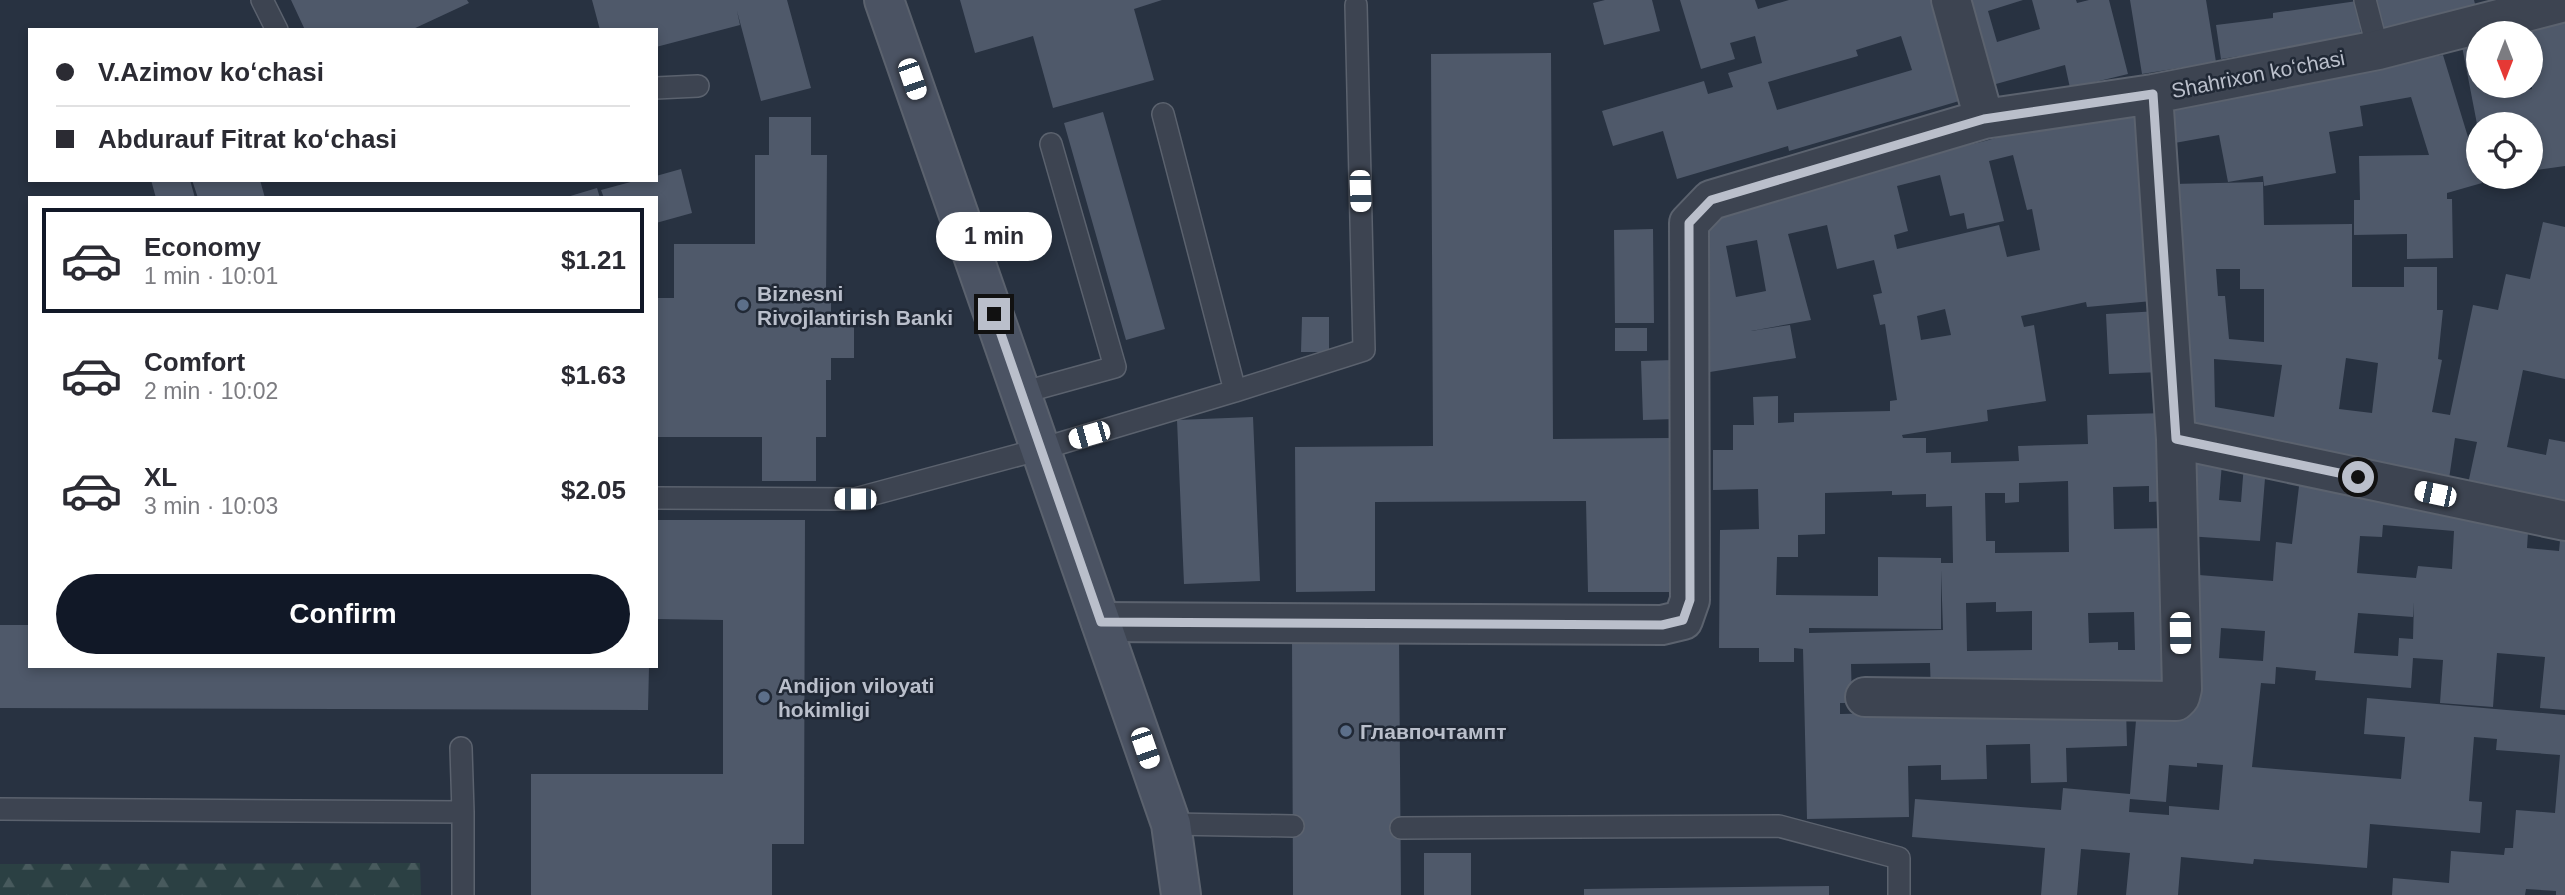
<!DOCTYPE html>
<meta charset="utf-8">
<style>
:root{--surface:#fff;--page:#f2f2f3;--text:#2b2b33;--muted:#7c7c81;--line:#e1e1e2;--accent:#111827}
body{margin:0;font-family:Helvetica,sans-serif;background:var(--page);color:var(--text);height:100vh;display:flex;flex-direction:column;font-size:26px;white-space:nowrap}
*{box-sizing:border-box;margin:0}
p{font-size:23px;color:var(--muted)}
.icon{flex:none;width:38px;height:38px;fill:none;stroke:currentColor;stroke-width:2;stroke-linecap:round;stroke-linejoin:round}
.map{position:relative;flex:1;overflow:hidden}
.details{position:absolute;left:28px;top:196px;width:630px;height:472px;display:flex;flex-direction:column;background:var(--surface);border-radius:0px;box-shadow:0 4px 10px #0003}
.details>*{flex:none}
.banner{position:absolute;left:28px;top:28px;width:630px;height:154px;border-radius:0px;box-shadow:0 4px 10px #0003;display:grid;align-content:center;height:154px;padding:0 28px;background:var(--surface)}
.needle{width:46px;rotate:180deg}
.fabs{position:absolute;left:2466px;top:21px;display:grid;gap:14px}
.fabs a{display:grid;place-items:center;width:77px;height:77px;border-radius:50%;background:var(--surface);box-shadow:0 4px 10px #0003;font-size:35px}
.end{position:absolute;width:32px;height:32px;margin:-16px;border:9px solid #babfcb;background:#111;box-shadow:0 0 0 4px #111}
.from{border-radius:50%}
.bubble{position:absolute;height:49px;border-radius:24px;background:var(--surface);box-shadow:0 4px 10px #0003;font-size:23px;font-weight:700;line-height:49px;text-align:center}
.car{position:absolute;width:21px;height:42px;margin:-21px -10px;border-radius:9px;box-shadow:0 0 5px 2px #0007;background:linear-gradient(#fff 24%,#345 0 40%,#fff 0 76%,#345 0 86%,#fff 0)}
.banner b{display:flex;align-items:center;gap:24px;height:66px;font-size:26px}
.banner b+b{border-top:2px solid var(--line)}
.banner i{width:18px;height:18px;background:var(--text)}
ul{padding:12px 0 0;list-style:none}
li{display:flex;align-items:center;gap:21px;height:105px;margin:0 14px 10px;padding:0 14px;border:4px solid transparent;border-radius:0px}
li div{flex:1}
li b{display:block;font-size:26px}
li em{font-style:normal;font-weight:700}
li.selected{border-color:var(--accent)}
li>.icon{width:63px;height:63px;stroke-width:1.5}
.cta{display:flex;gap:14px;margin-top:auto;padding:14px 28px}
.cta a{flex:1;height:80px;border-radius:42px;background:var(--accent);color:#fff;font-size:28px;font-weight:700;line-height:80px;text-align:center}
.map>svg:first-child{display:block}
</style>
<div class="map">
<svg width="2565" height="895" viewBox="0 0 2565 895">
<defs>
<pattern id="forest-firs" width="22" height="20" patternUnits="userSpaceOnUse" patternTransform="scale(1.75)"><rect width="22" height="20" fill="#2b4043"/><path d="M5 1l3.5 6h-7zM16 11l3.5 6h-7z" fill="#485a5d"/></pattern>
</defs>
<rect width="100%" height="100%" fill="#283241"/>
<path fill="url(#forest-firs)" d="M420,863L421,895H0V864Z"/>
<path fill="#4f596a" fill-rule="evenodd" d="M291,0H467L469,3L411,30H305Z
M592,0H787L811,88L761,101L737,11L740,25L656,47V30H600Z
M960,0H1162L1134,9L1154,80L1053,108L1033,36L975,53Z
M1605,0H1652L1660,31L1604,45L1593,3Z
M1680,0H1755L1758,9L1789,0H1936L1966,99L1789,151L1788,146L1677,179L1663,131L1613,146L1602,111L1704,81L1708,94L1733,87L1728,73L1762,63L1755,36L1730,43L1735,59L1701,69ZM1901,36L1912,70L1777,110L1768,82L1858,56L1856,50Z
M1960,0H2023L1988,11L1997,42L2040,29L2032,0H2076L2077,3L2089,0H2109L2128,74L2070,88L2065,65L1985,87Z
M2130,0H2206L2216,62L2142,74Z
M2375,0H2474L2476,8L2384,39Z
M2357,1L2362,43L2278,50L2221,59L2216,25L2273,18V13Z
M2565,14V166L2530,171V124H2477L2461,41L2478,37V86H2501L2504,95L2532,89L2530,33H2494Z
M1551,53L1553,439L1669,438L1670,592H1588L1586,501L1375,502V591L1296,592L1295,447L1433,446L1431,54Z
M2443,55L2482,183L2447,193V199H2452L2453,258L2407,259V234L2354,235V200H2360L2359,156L2429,155L2411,97L2360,106L2363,126L2329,132L2336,173L2264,186L2263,176L2228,182L2219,135L2169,144L2162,104Z
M2144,108L2163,300L2087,307L2086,302L2021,316L2024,327L2034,325L2046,401L1987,410L1988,421L1902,435L1903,438H1926V453L1951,452V463L2019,461L2018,446L2088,444L2087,415L2168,413L2170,501L2149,502V486L2113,487L2114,529L2167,528L2173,690L1931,695L1930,663L1851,664L1852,703H1840V714L2126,708L2127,746L2066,748L2067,782L2031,783L2030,744L1986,745L1987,779L1941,780V765L1908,766L1909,817L1807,819L1803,649L1794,648V662H1759V648H1719L1720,530L1759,529L1758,489L1713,490V450H1733V425H1754L1753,397L1778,396V423L1794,422V413L1890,411V401L1897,400L1885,324L1880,325L1873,295L1882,293L1874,260L1837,269L1827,225L1788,234L1811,320L1751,331L1790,325L1796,358L1710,372L1705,339L1697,218L1778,191L1985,141L2048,123ZM2013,155L2027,210L2032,209L2040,250L2007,257L1999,225L1897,249L1894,235L1908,231L1897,186L1940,175L1950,216L1964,213L1967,229L2004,221L1989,161ZM1757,240L1766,291L1736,297L1726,246ZM1945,309L1951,335L1921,340L1917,316ZM2068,481L2069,552L1995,553V541H1986L1985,493H2005V503L2019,502V483ZM1892,491V495L1926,494V507L1952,506L1953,563H1941V558L1878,557V596L1776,595L1777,557H1798V535L1825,534V493ZM1941,570L1943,630L1809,633V628L1941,629ZM1996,602V612L2032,611V650L1967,651L1966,603ZM2134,612L2135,650H2118V642L2089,643L2088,613Z
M1103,112L1165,329L1126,340L1064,123Z
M769,117H811V155H827L826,296H831V312H854V358H831V380H826V437H816V481H762V437H656V298H674V244H755V155H769Z
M681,169L692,213L656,223V198H604L601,190L638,180H656V176Z
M151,180H190L195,198H156Z
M192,180H260L265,198H198Z
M2263,182L2264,225L2352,224V287H2404V267H2437V310H2443L2438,359L2442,360L2432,412L2450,415L2473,305L2498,310L2506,274L2530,279L2543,222L2565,227V379L2523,370L2507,447L2546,455L2549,439L2565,442V504L2468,484L2477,442L2455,438L2449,479L2184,430L2172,184ZM2216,269H2240V289H2264V342L2229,339L2225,296H2218ZM2346,358L2378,363L2372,413L2339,409ZM2214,359L2282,365L2274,417L2215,407Z
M597,188L600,198H567V197Z
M1653,229L1654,323H1615L1614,230Z
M2159,311L2162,372L2109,374L2106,314Z
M1302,317H1329V352H1301Z
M1615,328H1647V351H1615Z
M1674,360L1675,419L1643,420L1641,361Z
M1253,417L1260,581L1184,584L1177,420Z
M2193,461L2222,463L2219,500L2241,502L2244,464L2266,466L2260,541L2187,536Z
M2300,478L2529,517L2527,548L2559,551L2561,531H2565V710L2540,708L2545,657L2497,653L2493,707L2440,703L2443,660L2413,658L2411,688L2315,680L2316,671L2276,667L2275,684L2261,683L2252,767L2401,779L2405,737L2364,734L2367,698L2565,715V895H2556V891L2526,889L2525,895H2392L2393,878L2449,883L2451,851L2504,855L2505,848H2513L2516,810L2555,813L2560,755L2496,750L2497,739L2474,737L2469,801L2482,802L2480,833L2370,824L2367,868L2254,859L2253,864L2181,857L2178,895H2126L2130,853L2081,849L2077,895H2041L2045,848L1912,837L1915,799L2061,810L2063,788L2130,794L2137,708L2188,712L2199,575L2273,581L2276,542L2292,544ZM2383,525L2454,531L2452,569L2418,566L2416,578L2357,573L2360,536L2382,537ZM2414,602L2413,639L2399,638L2398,656L2354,653L2358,613L2413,617ZM2221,628L2265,631L2263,661L2219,658ZM2197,763L2223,765L2219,810L2169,806V815L2129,812L2130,799L2166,802L2169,765L2197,767Z
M656,520H805L804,844H772V895H531V774H723V620L656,619Z
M0,625H30V667H649L648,710L0,708Z
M1399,636L1401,895H1293L1292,637Z
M1424,853H1471V895H1424Z
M1829,886V895H1584V889Z"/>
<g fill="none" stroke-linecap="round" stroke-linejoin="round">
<defs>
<path id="lane" d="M262,0L277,30
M2365,0L2378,50
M656,88L698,86
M1235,391L1364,350L1356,5
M1021,393L1115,367L1051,144
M656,498L855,499L1041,449L1235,391L1163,114
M461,748L463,812
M0,809L463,812V895
M1171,824L1293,826
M1401,828L1779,826L1899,858V895"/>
<path id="street" d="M1951,0L1984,119
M2153,94L2176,439L2565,521
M1101,622L1662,625L1683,620L1690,600L1689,223L1711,200L1984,119L2153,94L2378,50L2565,2
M1865,697L2176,701L2180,697L2182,689L2176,439"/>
<path id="secondary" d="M884,0L1171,824L1181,895"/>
</defs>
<use href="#lane" stroke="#5b626e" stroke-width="24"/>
<use href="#street" stroke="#5b626e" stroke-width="42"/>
<use href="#secondary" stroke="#5b626e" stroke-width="42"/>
<use href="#lane" stroke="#3d4451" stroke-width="21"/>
<use href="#street" stroke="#3d4451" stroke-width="38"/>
<use href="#secondary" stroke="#4b5363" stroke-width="38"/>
</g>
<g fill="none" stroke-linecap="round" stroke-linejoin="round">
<path stroke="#babfcb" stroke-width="9" d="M994,314L1101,622L1662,625L1683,620L1690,600L1689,223L1711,200L1984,119L2153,94L2176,439L2358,477"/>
</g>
<g fill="#5c6f8a" stroke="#212936" stroke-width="2.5">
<circle cx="743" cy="305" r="7"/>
<circle cx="764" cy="697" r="7"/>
<circle cx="1346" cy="731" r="7"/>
</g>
<g text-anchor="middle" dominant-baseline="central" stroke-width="5" stroke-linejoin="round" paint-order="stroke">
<g font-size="21" fill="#babfcb" stroke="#212936">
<text transform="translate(2258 74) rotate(-11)">Shahrixon koʻchasi</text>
</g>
<g font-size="21" font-weight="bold" fill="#babfcb" stroke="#212936" text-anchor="start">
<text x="757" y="293">Biznesni<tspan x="757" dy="24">Rivojlantirish Banki</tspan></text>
<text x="778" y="685">Andijon vilоyati<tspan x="778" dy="24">hоkimligi</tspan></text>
<text x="1360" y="731">Главпочтампт</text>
</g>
</g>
</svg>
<div class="fabs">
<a><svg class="needle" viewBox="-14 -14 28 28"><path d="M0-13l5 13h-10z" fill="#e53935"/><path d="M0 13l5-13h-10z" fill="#7c7c81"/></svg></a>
<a><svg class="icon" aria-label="locate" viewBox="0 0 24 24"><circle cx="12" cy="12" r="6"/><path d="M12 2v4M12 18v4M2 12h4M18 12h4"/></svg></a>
</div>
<i class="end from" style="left:2358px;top:477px"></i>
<i class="end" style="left:994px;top:314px"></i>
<div class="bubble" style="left:936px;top:212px;width:116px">1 min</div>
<i class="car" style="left:912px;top:79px;rotate:161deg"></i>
<i class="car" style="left:1360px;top:191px;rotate:178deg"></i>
<i class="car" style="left:1089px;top:435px;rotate:254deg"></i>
<i class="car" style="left:2435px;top:494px;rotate:282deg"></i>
<i class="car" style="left:855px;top:499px;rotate:270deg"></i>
<i class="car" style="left:2180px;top:633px;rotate:179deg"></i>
<i class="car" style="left:1145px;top:748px;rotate:161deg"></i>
<div class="banner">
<b><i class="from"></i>V.Аzimov koʻchasi</b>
<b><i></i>Abdurauf Fitrat koʻchasi</b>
</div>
<section class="details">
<ul>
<li class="selected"><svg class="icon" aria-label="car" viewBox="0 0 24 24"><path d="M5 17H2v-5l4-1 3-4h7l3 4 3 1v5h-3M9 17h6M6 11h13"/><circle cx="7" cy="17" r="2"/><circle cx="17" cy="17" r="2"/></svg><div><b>Economy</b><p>1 min · 10:01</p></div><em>$1.21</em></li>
<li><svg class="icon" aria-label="car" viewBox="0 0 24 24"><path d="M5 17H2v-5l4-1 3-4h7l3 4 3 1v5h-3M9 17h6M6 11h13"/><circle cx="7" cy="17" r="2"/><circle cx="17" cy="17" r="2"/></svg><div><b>Comfort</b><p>2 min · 10:02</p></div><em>$1.63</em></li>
<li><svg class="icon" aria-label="car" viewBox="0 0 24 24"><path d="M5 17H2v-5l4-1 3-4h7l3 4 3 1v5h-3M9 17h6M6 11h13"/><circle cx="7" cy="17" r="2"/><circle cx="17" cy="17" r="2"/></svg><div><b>XL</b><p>3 min · 10:03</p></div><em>$2.05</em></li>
</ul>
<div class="cta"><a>Confirm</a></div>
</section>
</div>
